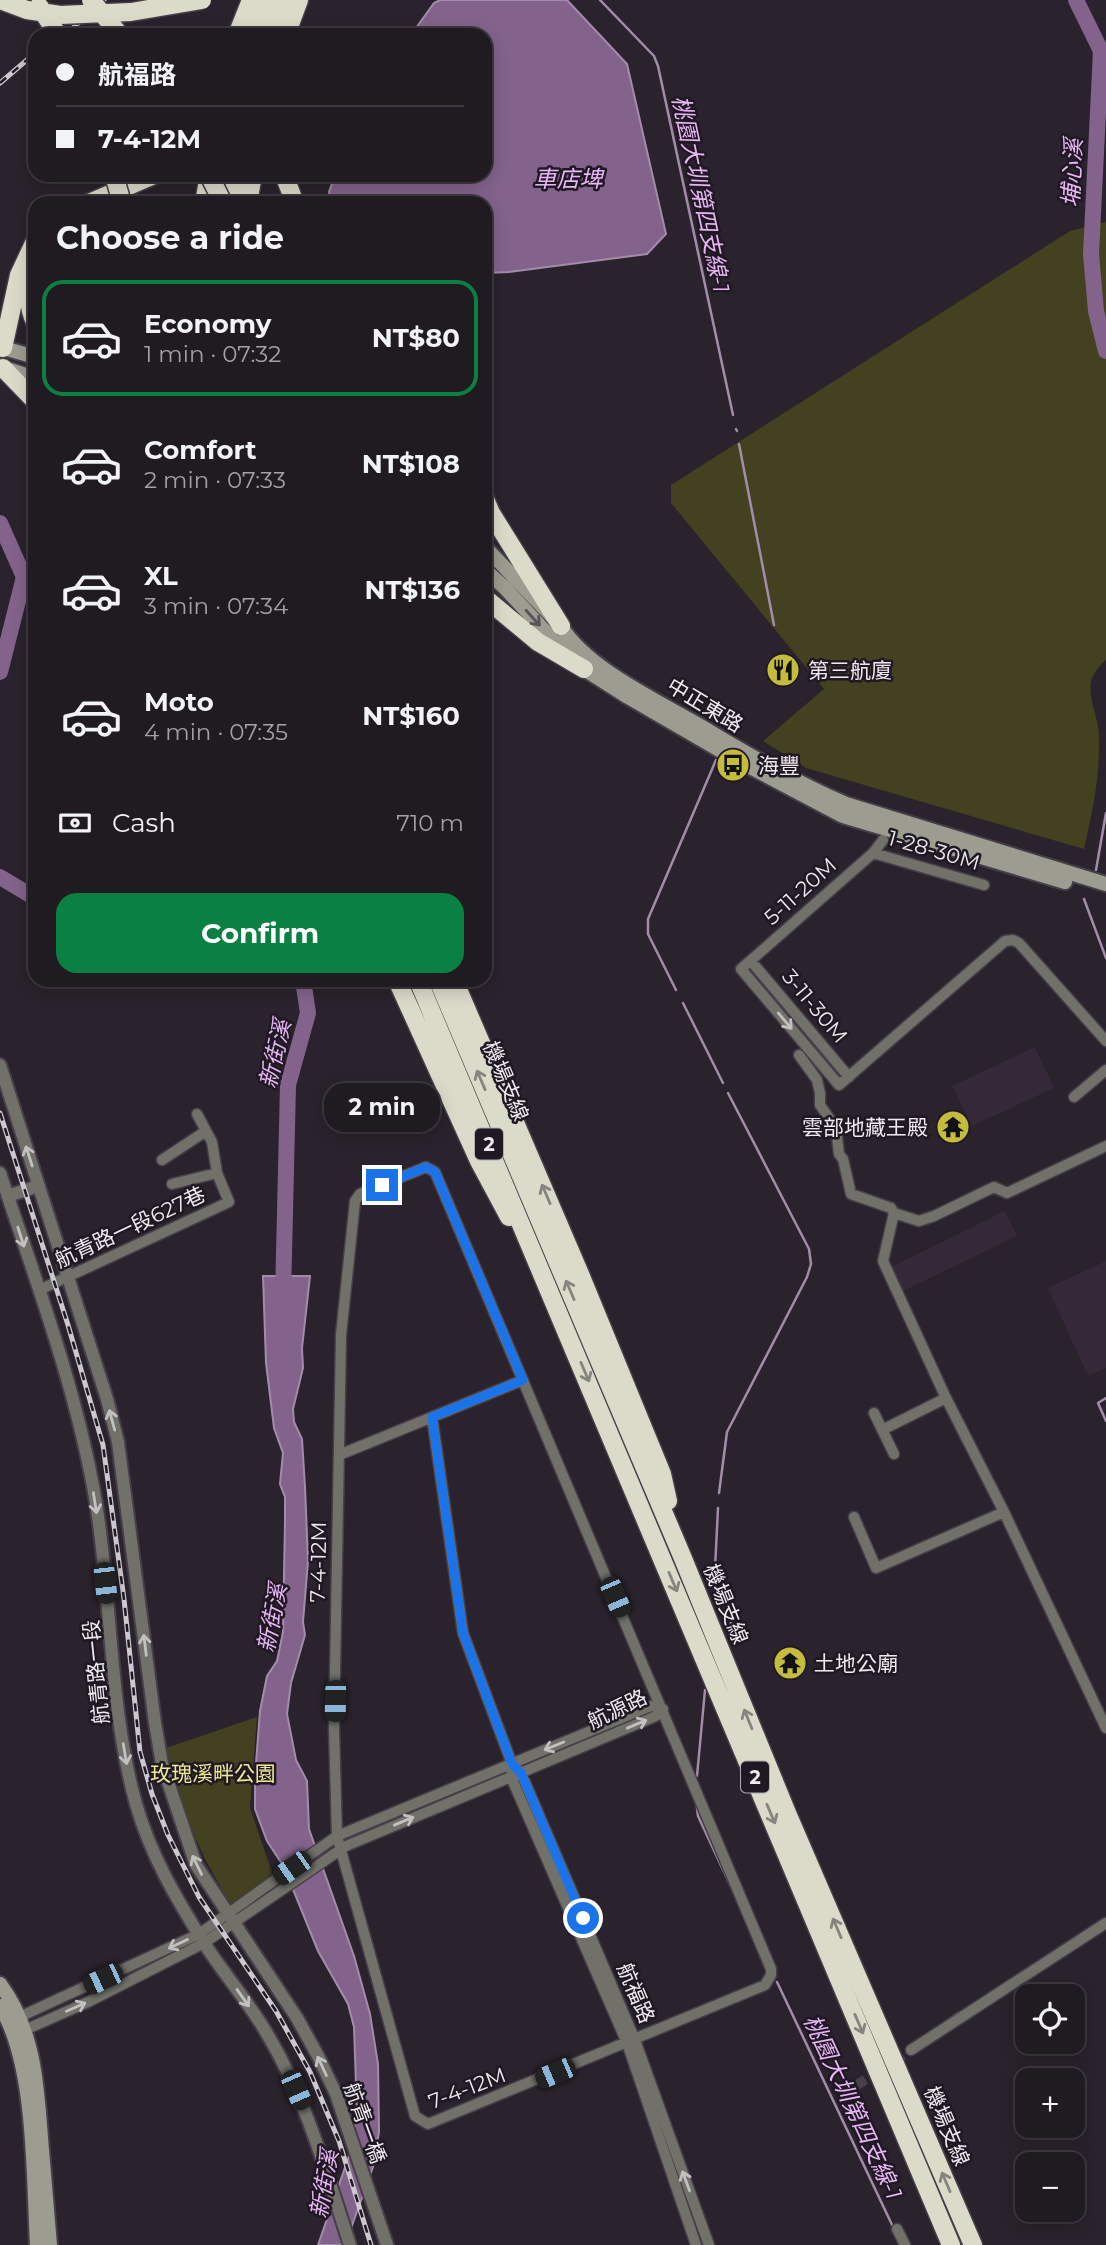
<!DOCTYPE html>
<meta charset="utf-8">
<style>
:root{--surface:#201a21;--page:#28232a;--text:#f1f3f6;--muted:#a2a1a5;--line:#3d383f;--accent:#0b8043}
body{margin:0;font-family:Montserrat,"Noto Sans TC",sans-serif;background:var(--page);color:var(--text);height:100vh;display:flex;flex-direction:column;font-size:26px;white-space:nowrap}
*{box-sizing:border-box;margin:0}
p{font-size:23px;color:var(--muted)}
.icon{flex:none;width:38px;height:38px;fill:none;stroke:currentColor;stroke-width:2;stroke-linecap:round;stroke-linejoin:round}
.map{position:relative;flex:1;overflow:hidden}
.side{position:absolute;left:28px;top:196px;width:464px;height:791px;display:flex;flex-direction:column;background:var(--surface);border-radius:21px;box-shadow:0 4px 18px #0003,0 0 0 2px var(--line)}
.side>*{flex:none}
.top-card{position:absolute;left:28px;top:28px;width:464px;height:154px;border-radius:21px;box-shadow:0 4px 18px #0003,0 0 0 2px var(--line);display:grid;align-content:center;height:154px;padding:0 28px;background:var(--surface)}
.controls{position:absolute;left:1015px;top:1984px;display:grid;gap:14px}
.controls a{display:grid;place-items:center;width:70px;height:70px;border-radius:14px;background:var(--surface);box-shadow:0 4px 18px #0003,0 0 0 2px var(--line);font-size:35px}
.end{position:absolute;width:32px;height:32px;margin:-16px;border:9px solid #1a73e8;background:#fff;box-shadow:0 0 0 4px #fff}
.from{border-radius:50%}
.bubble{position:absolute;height:49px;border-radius:21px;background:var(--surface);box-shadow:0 4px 18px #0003,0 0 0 2px var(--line);font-size:23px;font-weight:700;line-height:49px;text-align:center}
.car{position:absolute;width:21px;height:42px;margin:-21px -10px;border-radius:9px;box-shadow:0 0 5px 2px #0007;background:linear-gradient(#222 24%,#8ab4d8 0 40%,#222 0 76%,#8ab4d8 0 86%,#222 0)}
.top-card b{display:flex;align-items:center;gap:24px;height:66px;font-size:26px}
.top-card b+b{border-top:2px solid var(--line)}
.top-card i{width:18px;height:18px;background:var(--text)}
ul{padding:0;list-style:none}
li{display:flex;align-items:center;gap:21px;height:116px;margin:0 14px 10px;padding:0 14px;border:4px solid transparent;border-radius:21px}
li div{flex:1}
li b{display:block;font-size:26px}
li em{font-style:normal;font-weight:700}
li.current{border-color:var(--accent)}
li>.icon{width:63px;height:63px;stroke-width:1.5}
h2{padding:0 28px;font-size:32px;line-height:84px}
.pay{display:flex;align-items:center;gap:18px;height:77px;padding:0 28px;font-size:26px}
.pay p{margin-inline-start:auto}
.button{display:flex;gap:14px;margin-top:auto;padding:14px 28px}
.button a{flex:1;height:80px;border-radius:21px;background:var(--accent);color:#fff;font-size:28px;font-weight:700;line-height:80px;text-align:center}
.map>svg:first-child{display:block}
</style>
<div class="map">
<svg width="1106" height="2245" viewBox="0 0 1106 2245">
<rect width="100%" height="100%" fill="#2a222c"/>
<path fill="#352939" d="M1035,1047L1054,1088L972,1126L952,1086Z
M1005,1211L1017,1236L903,1291L891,1267Z
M1106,1261V1368L1088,1376L1048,1288Z"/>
<path fill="#43411f" d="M1106,222V660C1099,666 1093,673 1091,682C1088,700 1099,718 1099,736C1100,777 1093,809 1084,849L806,768L763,741L824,689L671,503V485L1070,231Z
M257,1717L250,1808L273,1875L230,1904L205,1859L182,1808L166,1748Z"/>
<path fill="#83638c" stroke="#a38caa" stroke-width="2" d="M440,0H567L627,64L666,234L647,254L509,272L485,273V203H332L329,192L335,175H485V35H411L434,3Z
M263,1276H310L302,1348L303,1368L293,1409L294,1422L302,1439L305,1487L308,1561L303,1622L305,1635L291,1683L287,1714L296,1760L307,1781L309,1829L354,1956L370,2014L378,2064L379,2132L373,2167L345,2245H318L350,2153L357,2114L354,2027L348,2004L318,1951L284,1867L267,1841L255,1809V1776L260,1711L267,1676L277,1661L283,1632L285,1520V1497L280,1484L283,1453L274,1428L266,1363Z"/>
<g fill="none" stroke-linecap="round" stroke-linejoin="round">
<path stroke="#a38caa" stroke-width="2.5" d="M600,0L654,56L658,66L733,415
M736,429L737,431
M739,444L774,625
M1096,870L1106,813
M1084,899L1106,958
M676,990L648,934V919L716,760
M683,1003L723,1083
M1106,1398L1098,1403L1106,1421
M719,1493L727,1432L807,1277L811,1264L809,1249L728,1093
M718,1508L715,1569L733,1614L729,1632
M697,1776L705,1690
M696,1800L698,1816L731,1887
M777,1982L894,2229
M941,2025L958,2013"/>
<path stroke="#83638c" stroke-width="16" d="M1076,0L1101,51L1091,254L1096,311L1106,351
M0,523L24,577L0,672
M0,877L35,898
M283,1297L288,1085L308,1013L303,980"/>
<path stroke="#48404a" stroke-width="10" stroke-dasharray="10 5" stroke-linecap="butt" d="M857,2085L911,2050"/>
<defs>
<path id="minor" d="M883,840L873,853L741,969L839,1085L1005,941L1013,940L1019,943L1106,1041
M873,853L984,885
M751,961L849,1077
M799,1055L817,1080L820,1093V1105L836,1128L839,1154L843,1159L851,1194L891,1208L894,1213L883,1261L946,1398L1004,1512L1106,1728
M1074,1097L1106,1070
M162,1160L206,1131
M426,1167L435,1172L771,1969V1975L765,1985L428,2124L415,2116L337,1836L334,1729L341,1335L355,1201L360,1194Z
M172,1184L217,1173
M894,1213L919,1221L934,1216L994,1187L1007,1193L1106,1146
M39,1290L229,1202L217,1173L212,1142L197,1114
M874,1413L894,1454
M432,1417L463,1633L512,1764L511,1777L627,2043L696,2245
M882,1430L946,1398
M339,1455L523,1380
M854,1517L876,1568L1004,1512
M517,1769L521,1773L635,2040L709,2245
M15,2019L199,1934L337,1836L651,1706L663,1709L656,1716L346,1846L204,1943L88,2002L18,2033
M911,2050L1106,1923
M897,2229L905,2245"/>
<path id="tertiary" d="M0,1065L107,1399L118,1442L155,1723L162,1764L196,1865L297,2018L318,2056L336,2094L387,2245
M0,1173C36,1281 77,1390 96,1503C112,1601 109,1708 136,1804C151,1856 176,1898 204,1943C223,1973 248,2001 266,2032C306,2098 326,2172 350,2245
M8,1196L38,1186"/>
<path id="secondary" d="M0,347L35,357
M4,368L35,378
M485,547L561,626C587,669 660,702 704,728C750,756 797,783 846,804L1106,884
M485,570L504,587L558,645L584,669L628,697L735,759L843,816L1065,882
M0,1984C34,2030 37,2083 41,2138C44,2173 47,2209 50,2245
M0,2006C36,2064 33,2176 37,2245"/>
<path id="motorway" d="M237,35L251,0
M253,35L267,0
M269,35L281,0
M286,35L299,0
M284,175L295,203
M89,203L154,175
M204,203L209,175
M232,203L236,175
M248,203L253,175
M35,270C28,287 27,305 35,322
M3,348L19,275L35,241
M3,368L35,401
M485,499L491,513L561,626
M485,598L538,642L584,669
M397,980L479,1161L509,1217
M418,980L951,2245
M438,980L682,1556L787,1813L973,2245
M454,980L580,1274L662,1474L668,1501"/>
</defs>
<use href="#minor" stroke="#463e48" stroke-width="13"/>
<use href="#tertiary" stroke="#463e48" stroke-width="16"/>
<use href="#secondary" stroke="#463e48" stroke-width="18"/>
<use href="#motorway" stroke="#463e48" stroke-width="21"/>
<use href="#minor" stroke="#71716a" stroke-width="10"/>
<use href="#tertiary" stroke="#71716a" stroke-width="12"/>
<use href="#secondary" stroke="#9c9c91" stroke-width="14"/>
<use href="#motorway" stroke="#dcdbca" stroke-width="18"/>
<defs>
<path id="rail" d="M65,35L104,0
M0,83L35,53
M0,1113L68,1325L103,1445L124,1599L140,1752L152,1794L168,1835L199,1897L276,2011L310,2072L339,2141L371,2245"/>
</defs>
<use href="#rail" stroke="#cdc7cf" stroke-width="5"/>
<use href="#rail" stroke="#201823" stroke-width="2.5" stroke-dasharray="8" stroke-linecap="butt"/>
<defs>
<path id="motorway-bridge" d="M0,0L27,10L60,15L131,12L202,0
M91,0L120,35
M39,6L58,35
M114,175L122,203
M209,175L223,203"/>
</defs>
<use href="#motorway-bridge" stroke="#463e48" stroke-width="21" stroke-linecap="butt"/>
<use href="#motorway-bridge" stroke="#dcdbca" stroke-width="18"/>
</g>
<defs><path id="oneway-shaft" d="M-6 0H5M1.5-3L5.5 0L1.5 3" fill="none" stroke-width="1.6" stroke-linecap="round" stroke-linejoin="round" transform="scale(1.75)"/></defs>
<use stroke="#585354" href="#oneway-shaft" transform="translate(533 618) rotate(48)"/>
<g stroke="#c3c0c2">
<use href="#oneway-shaft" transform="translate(785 1021) rotate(50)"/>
<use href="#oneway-shaft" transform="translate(29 1156) rotate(-108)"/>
<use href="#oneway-shaft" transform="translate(21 1237) rotate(72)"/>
<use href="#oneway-shaft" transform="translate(112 1420) rotate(-105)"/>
<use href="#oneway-shaft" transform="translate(95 1503) rotate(81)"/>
<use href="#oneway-shaft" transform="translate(145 1645) rotate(-97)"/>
<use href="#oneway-shaft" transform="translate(637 1724) rotate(-23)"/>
<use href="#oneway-shaft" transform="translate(554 1746) rotate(158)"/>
<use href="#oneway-shaft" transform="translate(125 1754) rotate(80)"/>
<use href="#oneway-shaft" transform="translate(404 1821) rotate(-23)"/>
<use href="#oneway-shaft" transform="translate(197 1865) rotate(-116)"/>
<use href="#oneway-shaft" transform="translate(178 1944) rotate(155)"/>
<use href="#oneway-shaft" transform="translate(243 1998) rotate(55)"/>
<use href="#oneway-shaft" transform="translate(76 2007) rotate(-24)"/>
<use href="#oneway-shaft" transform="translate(322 2066) rotate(-115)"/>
<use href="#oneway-shaft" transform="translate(686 2181) rotate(-110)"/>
</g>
<g stroke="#87837f">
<use href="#oneway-shaft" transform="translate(481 1080) rotate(-113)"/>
<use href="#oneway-shaft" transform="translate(546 1194) rotate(-113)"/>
<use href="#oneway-shaft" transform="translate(570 1290) rotate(-113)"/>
<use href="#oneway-shaft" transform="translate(585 1372) rotate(67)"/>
<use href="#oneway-shaft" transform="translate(673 1582) rotate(67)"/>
<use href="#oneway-shaft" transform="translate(748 1719) rotate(-112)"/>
<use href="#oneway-shaft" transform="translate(771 1814) rotate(67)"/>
<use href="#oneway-shaft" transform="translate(837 1928) rotate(-113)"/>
<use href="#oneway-shaft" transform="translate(859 2024) rotate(67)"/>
<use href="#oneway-shaft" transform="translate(946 2182) rotate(-113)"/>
</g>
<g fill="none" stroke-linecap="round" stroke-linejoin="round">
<path stroke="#1a73e8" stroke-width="9" d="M382,1185L426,1167L435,1172L523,1380L432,1417L463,1633L512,1764L521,1773L583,1918"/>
</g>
<defs>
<symbol id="restaurant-disc" viewBox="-11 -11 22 22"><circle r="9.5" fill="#c4bc3d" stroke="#201823"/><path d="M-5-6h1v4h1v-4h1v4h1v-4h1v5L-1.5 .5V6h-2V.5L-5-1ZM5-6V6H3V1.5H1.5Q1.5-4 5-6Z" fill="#111"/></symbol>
<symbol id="bus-disc" viewBox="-11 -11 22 22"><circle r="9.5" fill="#c4bc3d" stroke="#201823"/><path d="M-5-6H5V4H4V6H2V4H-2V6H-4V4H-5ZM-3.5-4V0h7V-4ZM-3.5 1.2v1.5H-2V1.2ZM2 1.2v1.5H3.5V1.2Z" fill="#111"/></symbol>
<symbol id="temple-disc" viewBox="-11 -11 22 22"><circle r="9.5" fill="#c4bc3d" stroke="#201823"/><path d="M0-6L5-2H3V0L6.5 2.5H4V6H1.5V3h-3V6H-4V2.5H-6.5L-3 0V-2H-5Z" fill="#111"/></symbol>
</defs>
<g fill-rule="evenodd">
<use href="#restaurant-disc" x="764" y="651" width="38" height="38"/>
<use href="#bus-disc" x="714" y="746" width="38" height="38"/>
<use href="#temple-disc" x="934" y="1108" width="38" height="38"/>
<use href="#temple-disc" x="771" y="1644" width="38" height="38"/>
</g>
<g text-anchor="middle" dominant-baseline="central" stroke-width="5" stroke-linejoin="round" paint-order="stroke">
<g fill="#201823" stroke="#b1abb3" stroke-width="2">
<rect x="475" y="1128.5" width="28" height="31" rx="5"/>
<rect x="741" y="1761.5" width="28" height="31" rx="5"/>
</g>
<g font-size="19" font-weight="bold" fill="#efeaf1">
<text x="489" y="1144">2</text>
<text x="755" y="1777">2</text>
</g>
<g font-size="21" fill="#efeaf1" stroke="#201823" text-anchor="start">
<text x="808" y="670">第三航廈</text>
<text x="758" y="765">海豐</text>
<text x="928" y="1127" text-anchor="end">雲部地藏王殿</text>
<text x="814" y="1663">土地公廟</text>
</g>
<g font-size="21" fill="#efeaf1" stroke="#201823">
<text transform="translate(705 705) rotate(31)">中正東路</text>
<text transform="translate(934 850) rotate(16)">1-28-30M</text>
<text transform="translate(800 891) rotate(-42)">5-11-20M</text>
<text transform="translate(815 1006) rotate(50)">3-11-30M</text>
<text transform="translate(506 1081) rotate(67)">機場支線</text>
<text transform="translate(130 1227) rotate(-25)">航青路一段627巷</text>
<text transform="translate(318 1562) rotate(-89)">7-4-12M</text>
<text transform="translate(726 1604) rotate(68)">機場支線</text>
<text transform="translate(96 1672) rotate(-96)">航青路一段</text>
<text transform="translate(617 1709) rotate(-26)">航源路</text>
<text transform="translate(636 1993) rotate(67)">航福路</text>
<text transform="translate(467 2088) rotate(-21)">7-4-12M</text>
<text transform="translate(365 2123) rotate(70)">航青一橋</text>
<text transform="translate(947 2126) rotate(67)">機場支線</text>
</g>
<g font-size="21" fill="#ede997" stroke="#201823">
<text x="213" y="1773">玫瑰溪畔公園</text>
</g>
<g font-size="23" font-style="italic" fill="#e8b6f7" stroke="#201823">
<text transform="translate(1072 173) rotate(-87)">埔心溪</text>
<text x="568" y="179">車店埤</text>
<text transform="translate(701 194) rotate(78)">桃園大圳第四支線-1</text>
<text transform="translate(275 1054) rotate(-77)">新街溪</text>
<text transform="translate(272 1618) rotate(-79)">新街溪</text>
<text transform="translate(853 2107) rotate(65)">桃園大圳第四支線-1</text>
<text transform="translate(324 2184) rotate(-80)">新街溪</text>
</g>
</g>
</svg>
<div class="controls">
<a><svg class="icon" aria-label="locate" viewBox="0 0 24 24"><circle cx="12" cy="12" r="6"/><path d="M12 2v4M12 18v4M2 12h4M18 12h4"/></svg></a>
<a>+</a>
<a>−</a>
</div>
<i class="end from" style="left:583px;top:1918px"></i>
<i class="end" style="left:382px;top:1185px"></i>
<div class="bubble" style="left:324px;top:1083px;width:116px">2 min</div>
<i class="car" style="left:105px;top:1583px;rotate:174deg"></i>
<i class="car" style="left:615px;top:1597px;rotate:157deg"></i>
<i class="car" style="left:335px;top:1701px;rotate:181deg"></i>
<i class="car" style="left:292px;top:1868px;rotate:235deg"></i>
<i class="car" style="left:103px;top:1979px;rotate:245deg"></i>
<i class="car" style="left:555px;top:2073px;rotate:247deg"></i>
<i class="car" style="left:296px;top:2090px;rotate:156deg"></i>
<div class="top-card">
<b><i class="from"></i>航福路</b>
<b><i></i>7-4-12M</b>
</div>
<section class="side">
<h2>Choose a ride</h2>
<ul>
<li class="current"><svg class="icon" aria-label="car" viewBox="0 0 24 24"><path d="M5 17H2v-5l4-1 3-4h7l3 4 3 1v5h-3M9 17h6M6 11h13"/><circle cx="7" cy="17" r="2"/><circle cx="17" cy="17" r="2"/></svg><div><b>Economy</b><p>1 min · 07:32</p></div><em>NT$80</em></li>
<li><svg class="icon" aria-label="car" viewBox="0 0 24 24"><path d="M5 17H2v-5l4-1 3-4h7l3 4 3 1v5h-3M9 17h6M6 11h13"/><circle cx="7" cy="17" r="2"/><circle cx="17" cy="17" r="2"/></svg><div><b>Comfort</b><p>2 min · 07:33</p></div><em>NT$108</em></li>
<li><svg class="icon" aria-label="car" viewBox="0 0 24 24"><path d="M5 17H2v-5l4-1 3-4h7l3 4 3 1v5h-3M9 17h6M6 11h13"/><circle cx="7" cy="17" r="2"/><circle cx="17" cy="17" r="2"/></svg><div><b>XL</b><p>3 min · 07:34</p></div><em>NT$136</em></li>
<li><svg class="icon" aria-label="car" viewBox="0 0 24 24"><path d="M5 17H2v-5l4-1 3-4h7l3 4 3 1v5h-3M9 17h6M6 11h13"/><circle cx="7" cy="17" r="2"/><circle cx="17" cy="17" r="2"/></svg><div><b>Moto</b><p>4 min · 07:35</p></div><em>NT$160</em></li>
</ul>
<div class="pay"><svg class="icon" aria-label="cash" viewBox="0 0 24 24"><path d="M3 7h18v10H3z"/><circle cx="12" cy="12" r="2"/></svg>Cash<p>710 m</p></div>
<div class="button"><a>Confirm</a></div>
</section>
</div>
